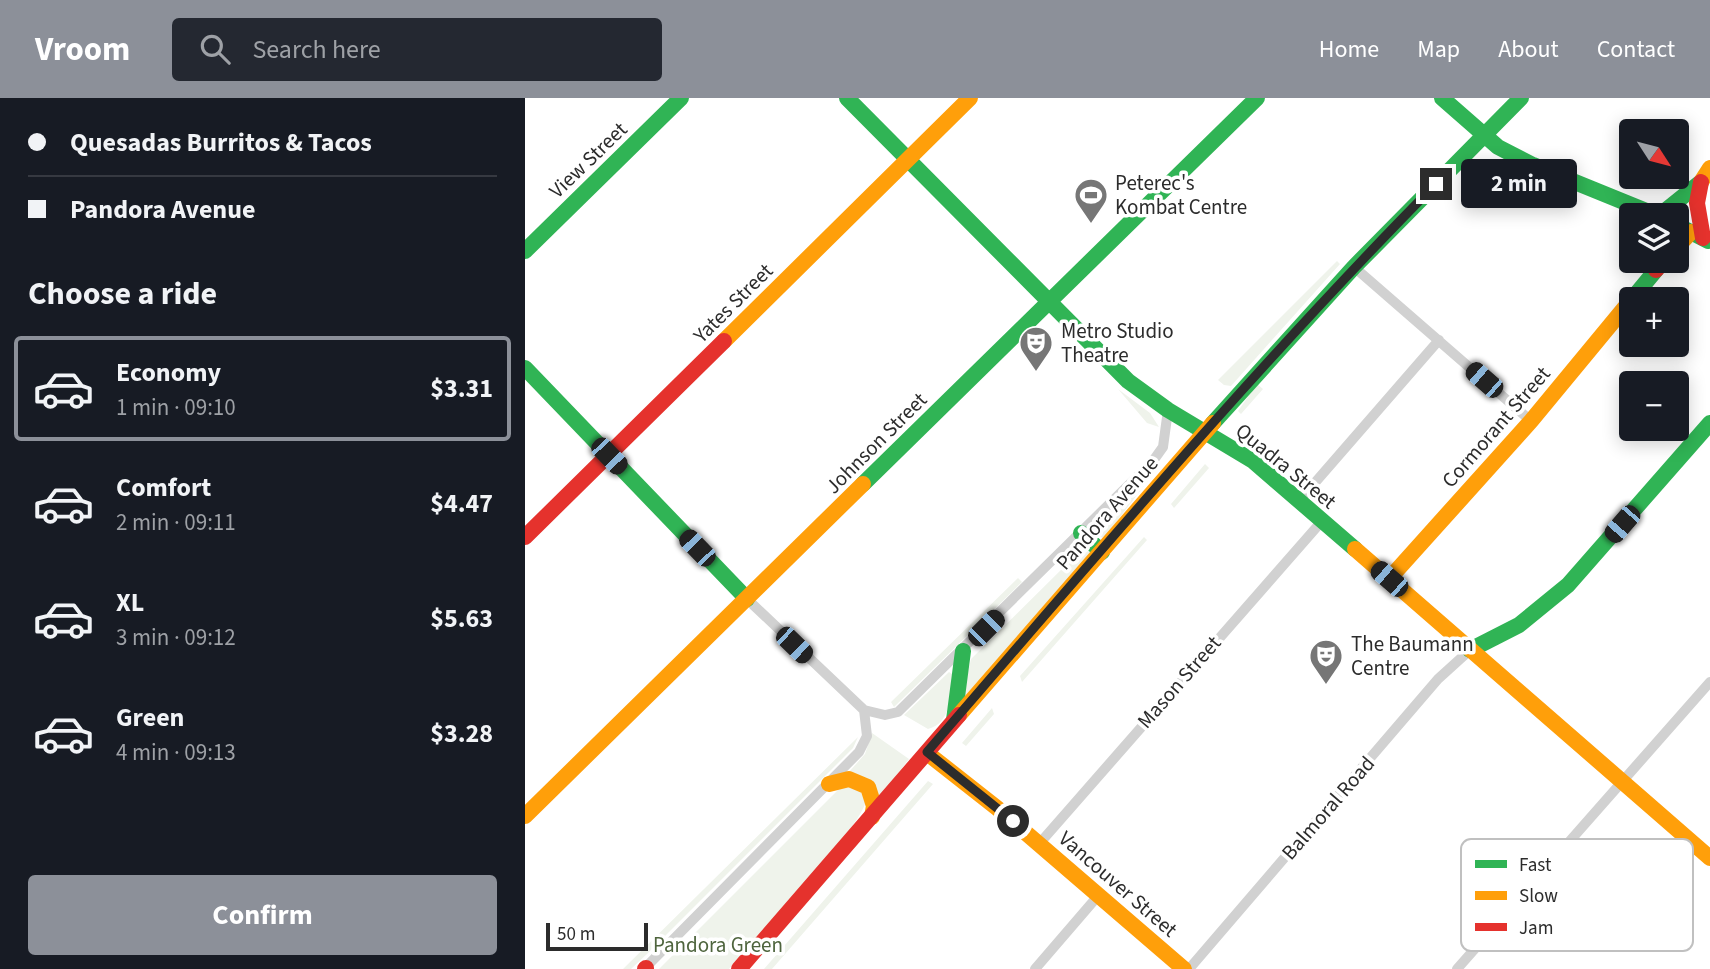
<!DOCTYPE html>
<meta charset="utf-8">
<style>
:root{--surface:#171b24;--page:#242831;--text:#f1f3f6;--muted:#9ea1a6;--line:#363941;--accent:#8c9099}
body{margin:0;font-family:"Source Sans 3",sans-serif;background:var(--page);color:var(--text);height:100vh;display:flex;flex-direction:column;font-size:26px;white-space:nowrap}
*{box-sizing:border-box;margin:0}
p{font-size:23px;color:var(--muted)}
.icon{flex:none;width:38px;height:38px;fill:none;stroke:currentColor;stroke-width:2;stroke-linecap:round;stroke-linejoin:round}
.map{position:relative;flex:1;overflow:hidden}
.side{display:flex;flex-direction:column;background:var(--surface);width:525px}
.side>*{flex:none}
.banner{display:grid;align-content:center;height:154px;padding:0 28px;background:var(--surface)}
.needle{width:46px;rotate:126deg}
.tools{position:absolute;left:1094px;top:21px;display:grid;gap:14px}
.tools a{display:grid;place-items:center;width:70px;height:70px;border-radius:7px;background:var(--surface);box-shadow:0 4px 18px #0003;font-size:35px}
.scale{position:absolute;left:21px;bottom:18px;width:102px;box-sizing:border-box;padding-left:7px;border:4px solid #2c2c2c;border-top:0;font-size:19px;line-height:24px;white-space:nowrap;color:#2c2c2c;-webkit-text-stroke:5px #fff;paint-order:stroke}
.end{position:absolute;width:32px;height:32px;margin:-16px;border:9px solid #2c2c2c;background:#fff;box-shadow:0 0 0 4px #fff}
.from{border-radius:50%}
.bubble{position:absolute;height:49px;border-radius:7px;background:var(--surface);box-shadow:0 4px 18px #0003;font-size:23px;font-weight:700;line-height:49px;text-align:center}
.car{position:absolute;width:21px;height:42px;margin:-21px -10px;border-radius:9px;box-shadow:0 0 5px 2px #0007;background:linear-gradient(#222 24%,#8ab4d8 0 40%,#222 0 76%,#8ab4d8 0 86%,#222 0)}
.banner b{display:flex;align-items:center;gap:24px;height:66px;font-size:26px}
.banner b+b{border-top:2px solid var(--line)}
.banner i{width:18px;height:18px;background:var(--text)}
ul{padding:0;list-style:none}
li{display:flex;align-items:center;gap:21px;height:105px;margin:0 14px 10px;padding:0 14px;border:4px solid transparent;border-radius:7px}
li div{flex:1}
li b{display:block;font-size:26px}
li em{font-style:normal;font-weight:700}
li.on{border-color:var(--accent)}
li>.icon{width:63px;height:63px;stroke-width:1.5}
h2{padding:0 28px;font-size:32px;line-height:84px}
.action{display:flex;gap:14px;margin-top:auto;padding:14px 28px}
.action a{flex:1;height:80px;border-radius:7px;background:var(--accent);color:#fff;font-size:28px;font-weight:700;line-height:80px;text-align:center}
header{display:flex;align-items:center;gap:42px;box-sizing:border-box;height:98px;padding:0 35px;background:var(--accent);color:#fff}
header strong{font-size:33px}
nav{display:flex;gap:38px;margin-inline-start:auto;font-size:24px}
.search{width:490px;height:63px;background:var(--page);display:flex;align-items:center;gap:18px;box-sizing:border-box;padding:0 24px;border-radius:7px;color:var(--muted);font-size:26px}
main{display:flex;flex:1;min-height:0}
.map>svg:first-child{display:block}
</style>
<header>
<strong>Vroom</strong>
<div class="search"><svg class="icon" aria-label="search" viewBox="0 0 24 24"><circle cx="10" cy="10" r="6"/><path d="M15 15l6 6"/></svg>Search here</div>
<nav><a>Home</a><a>Map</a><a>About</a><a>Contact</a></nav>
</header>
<main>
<section class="side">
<div class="banner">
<b><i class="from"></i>Quesadas Burritos &amp; Tacos</b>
<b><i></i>Pandora Avenue</b>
</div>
<h2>Choose a ride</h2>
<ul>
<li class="on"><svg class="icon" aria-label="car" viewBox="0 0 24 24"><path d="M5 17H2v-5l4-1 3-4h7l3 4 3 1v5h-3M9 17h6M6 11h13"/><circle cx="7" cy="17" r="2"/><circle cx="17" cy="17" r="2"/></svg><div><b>Economy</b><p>1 min · 09:10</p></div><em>$3.31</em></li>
<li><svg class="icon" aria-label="car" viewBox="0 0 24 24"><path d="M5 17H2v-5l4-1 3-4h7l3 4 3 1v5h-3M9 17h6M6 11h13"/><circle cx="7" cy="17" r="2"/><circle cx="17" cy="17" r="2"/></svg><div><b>Comfort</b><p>2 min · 09:11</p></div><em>$4.47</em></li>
<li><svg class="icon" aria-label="car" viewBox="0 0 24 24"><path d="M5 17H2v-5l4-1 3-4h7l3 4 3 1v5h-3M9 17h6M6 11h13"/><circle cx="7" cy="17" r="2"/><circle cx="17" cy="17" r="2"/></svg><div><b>XL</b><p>3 min · 09:12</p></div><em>$5.63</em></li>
<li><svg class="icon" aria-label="car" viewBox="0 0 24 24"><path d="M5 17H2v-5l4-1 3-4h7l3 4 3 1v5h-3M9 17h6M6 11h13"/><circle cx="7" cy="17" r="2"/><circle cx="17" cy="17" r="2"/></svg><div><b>Green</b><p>4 min · 09:13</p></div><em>$3.28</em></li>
</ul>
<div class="action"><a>Confirm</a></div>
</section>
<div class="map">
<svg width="1185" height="871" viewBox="0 0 1185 871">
<rect width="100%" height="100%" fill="#fff"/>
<path fill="#eff3eb" d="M812,163L815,166L706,288L699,287L693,282Z
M732,286L738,291L716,316L713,313Z
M593,291L625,315L634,329L622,325Z
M680,366L684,370L649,410L646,406Z
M625,374L628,376L579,440L568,437L570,429Z
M619,439L622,442L497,584L495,578Z
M559,448L568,455L449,592L437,600L446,561L545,463L551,449Z
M493,480L497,484L369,609L366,604Z
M424,574L427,576C425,596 427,625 403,631L379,617Z
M467,610L469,616L441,648L437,645Z
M347,635L384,661L355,699L343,681L324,674L340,656Z
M333,639L328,650L122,856L106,871H98Z
M403,683L408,686L247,871H239Z
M322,688L336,692L341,702C338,729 229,843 204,871H134L314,691Z"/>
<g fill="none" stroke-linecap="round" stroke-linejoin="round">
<path stroke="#d1d1d1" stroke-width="10" d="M829,169L1006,323
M774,403L914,242
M222,501L339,612L360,617L373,614L628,363L638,349L643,312
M514,746L797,423
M119,871L334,654L342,638L339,612
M510,871L572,799
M664,871L913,581L945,552
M932,871L1185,584"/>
<path stroke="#30b455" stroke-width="16" d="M322,0L603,283L643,312L728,363L830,451
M917,0L973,49L1008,67L1131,117
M1135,117L1176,84
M1152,127L1183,143
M0,153L156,0
M1107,201L1131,172
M0,270L222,501
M688,325L829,169L996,0
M338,386L732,0
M556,435L577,454
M945,552L994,527L1043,487L1185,325
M429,622L438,553"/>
<path stroke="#ff9f0a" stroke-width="16" d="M1176,84L1185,70
M1152,149L1166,134
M199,243L445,0
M830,451L1185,760
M864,481L1006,323L1106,202
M434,617L688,325
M402,655L472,710L659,871
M304,686L324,681L343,689L349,708L347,719
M0,718L338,386"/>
<path stroke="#e5322d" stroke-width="16" d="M1176,84L1172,105L1178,140
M1131,172L1139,163
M0,439L199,243
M120,871L121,870
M214,871L434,617"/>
</g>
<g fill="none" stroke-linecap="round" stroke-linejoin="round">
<path stroke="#2c2c2c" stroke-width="9" d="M488,723L402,654C568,462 732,267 911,86"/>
</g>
<defs>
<symbol id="stadium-pin" viewBox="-11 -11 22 30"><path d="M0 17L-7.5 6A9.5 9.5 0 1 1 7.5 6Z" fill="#767676" stroke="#fff"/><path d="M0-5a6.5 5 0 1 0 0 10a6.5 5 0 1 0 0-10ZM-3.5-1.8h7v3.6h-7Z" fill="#fff"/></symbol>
<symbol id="theatre-pin" viewBox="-11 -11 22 30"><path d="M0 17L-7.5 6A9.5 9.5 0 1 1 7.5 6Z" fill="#767676" stroke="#fff"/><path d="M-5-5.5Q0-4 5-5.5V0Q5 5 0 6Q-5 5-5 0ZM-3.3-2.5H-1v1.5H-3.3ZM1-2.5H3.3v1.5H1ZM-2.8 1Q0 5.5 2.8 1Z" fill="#fff"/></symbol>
</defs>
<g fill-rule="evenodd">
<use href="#stadium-pin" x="547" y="78" width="38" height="52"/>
<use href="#theatre-pin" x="492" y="226" width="38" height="52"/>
<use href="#theatre-pin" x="782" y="539" width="38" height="52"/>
</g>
<g text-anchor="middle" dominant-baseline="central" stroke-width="7" stroke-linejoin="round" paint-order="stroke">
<g font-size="21" fill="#2c2c2c" stroke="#fff">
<text transform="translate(63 62) rotate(-44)">View Street</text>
<text transform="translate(208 205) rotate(-45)">Yates Street</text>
<text transform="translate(971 329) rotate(-49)">Cormorant Street</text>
<text transform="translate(351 345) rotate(-45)">Johnson Street</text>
<text transform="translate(761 368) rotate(39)">Quadra Street</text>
<text transform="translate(582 415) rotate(-49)">Pandora Avenue</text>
<text transform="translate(654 584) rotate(-49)">Mason Street</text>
<text transform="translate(803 710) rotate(-49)">Balmoral Road</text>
<text transform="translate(593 786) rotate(41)">Vancouver Street</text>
</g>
<g font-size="21" fill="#2c2c2c" stroke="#fff" text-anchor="start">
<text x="590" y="85">Peterec's<tspan x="590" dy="24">Kombat Centre</tspan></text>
<text x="536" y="233">Metro Studio<tspan x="536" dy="24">Theatre</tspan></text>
<text x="826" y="546">The Baumann<tspan x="826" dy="24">Centre</tspan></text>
</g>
<g font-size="21" fill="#4e643d" stroke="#fff">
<text x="193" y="847">Pandora Green</text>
</g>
</g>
<rect x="936" y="741" width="232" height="112" rx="10" fill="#fff" stroke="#c0c0c0" stroke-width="2"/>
<rect x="950" y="762" width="32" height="8" fill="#30b455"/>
<rect x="950" y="793" width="32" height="9" fill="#ff9f0a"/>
<rect x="950" y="825" width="32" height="8" fill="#e5322d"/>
<g font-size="19" fill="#2c2c2c">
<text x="994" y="773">Fast</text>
<text x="994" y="804">Slow</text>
<text x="994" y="836">Jam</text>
</g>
</svg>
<div class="tools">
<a><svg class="needle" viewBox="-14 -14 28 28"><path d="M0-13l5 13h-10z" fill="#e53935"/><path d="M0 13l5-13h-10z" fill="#9ea1a6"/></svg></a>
<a><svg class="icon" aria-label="layers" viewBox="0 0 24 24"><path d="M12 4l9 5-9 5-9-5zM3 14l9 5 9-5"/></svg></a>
<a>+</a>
<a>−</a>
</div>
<div class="scale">50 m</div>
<i class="end from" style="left:488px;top:723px"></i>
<i class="end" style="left:911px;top:86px"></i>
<div class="bubble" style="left:936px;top:61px;width:116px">2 min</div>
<i class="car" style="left:959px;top:282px;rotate:311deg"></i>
<i class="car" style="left:84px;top:358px;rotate:136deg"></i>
<i class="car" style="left:1097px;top:426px;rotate:221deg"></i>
<i class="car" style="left:172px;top:450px;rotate:316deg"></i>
<i class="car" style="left:864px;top:481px;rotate:311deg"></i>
<i class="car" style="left:461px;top:530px;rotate:45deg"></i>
<i class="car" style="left:269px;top:547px;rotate:134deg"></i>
</div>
</main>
